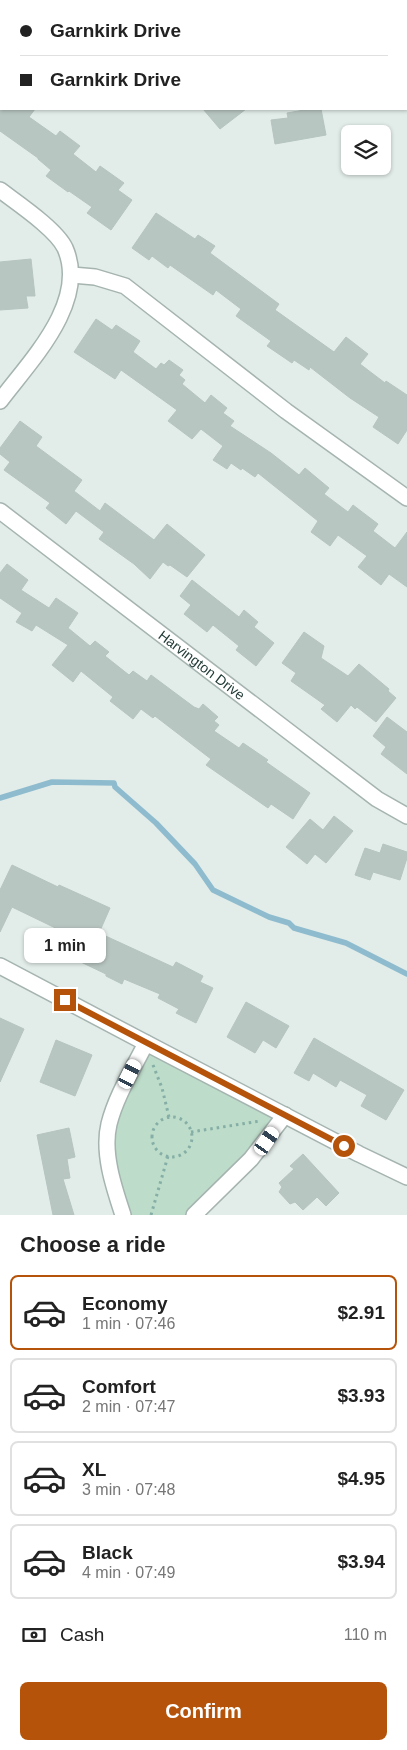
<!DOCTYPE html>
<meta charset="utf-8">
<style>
:root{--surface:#fff;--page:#f2f2f2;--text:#222;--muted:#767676;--line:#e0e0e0;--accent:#b45309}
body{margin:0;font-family:Helvetica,sans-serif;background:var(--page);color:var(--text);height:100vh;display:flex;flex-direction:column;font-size:19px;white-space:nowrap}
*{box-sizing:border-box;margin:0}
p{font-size:16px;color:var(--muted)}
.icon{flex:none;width:28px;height:28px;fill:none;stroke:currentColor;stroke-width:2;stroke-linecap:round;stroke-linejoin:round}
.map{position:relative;height:1215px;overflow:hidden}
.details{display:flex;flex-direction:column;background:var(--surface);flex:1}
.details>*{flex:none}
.hud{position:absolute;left:0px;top:0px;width:408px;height:110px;box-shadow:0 1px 4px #0004;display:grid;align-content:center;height:110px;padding:0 20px;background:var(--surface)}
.controls{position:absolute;left:341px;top:125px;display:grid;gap:10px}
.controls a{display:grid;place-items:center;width:50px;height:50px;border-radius:8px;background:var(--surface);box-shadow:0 1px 4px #0004;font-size:25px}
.end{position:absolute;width:22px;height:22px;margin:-11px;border:6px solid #b45309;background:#fff;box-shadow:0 0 0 2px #fff}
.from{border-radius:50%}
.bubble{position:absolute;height:35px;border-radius:8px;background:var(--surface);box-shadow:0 1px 4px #0004;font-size:16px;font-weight:800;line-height:35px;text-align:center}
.car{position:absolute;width:15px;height:30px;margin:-15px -8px;border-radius:6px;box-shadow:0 0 4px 1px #0007;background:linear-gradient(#fff 24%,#345 0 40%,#fff 0 76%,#345 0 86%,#fff 0)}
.hud b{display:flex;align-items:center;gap:18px;height:48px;font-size:19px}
.hud b+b{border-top:1px solid var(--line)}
.hud i{width:12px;height:12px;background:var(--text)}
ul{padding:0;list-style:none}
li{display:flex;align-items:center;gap:15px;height:75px;margin:0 10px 8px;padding:0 10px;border:2px solid var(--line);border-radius:8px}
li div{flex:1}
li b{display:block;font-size:19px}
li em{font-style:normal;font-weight:800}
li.on{border-color:var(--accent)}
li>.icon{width:45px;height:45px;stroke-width:1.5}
h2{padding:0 20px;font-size:22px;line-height:60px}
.pay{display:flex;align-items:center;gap:12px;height:55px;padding:0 20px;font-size:19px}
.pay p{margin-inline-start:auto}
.primary-button{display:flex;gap:10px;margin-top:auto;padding:10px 20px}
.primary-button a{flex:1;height:58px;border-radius:8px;background:var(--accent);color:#fff;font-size:20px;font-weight:800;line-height:58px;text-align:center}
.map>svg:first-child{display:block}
</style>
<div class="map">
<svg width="407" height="1215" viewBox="0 0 407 1215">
<rect width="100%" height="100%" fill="#e2ece9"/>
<path fill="#bddcc9" d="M147,1045L283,1115L192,1215H125L111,1168L119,1101Z"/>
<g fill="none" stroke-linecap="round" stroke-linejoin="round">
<path stroke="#8ebcce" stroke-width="5.5" d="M0,798L52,782L114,783L115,787L156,823L195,864L213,890L269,917L289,923L294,928L346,943L407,974"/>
</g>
<path fill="#b8c6c2" stroke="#b5c5c0" d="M0,109H35L29,117L56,136L60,131L80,146L73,154L96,172L100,166L124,183L118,190L132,200L111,230L87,213L92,207L69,191L68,192L46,176L51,170L38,159V158L0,131Z
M203,109H246L220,129Z
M310,109H321L326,135L275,144L271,120L288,118L287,113Z
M156,213L195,239L198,235L215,246L210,253L279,304L275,310L334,352L346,337L368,354L360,364L385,383L386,381L407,395V430L398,444L373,427L379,417L350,398L310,367L309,370L294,360L292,363L267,346L271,341L236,316L241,309L216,290L213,295L170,265L168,268L152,256L149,260L132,248Z
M31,259L35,296H26L28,308L0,310V262Z
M96,319L112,330L116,325L140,341L133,352L156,369L161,363L164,365L169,360L183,370L179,375L185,380L182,384L205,403L211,395L227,408L223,413L234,421L230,426L271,453L299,475L305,468L329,488L324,494L348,512L353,505L378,524L373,531L395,548L407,532V587L389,574L381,585L358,567L367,556L338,535L330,546L311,532L318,521L258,473L255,477L242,468L241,470L231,463L227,469L213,460L223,446L201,429L192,439L168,421L177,410L121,370L115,379L74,352Z
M20,421L42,437L36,446L82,480L74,491L100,511L105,503L154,540L167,524L205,555L187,577L170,565L168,566L163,562L150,579L134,564L99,539L104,532L76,511L66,524L46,508L50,503L4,470L10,462L0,454V448Z
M7,564L28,580L21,590L49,608L56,598L78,613L68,628L90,646L95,641L109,652L105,656L129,675L133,671L147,681L151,675L194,707L199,709L203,704L218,717L214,721L219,725L214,731L239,748L243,743L268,760L266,762L310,793L293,819L271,804L268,808L206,765L211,759L155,716L153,718L141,709L133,719L110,701L113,697L81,671L73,682L52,665L68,645L36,625L32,631L16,622L22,613L0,598V573Z
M192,580L239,617L244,610L258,622L254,627L274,643L256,666L236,650L239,646L213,625L207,632L184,614L191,605L180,596Z
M304,632L324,646L321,658L348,676L359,664L389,689L388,691L396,698L376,722L357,707L355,709L351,705L337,722L321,709L325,705L291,681L296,673L282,663Z
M387,717L407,732V774L381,754L386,747L373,736Z
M334,816L353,831L326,863L315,854L307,864L286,847L310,819L323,830Z
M383,844L407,852V858L400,880L373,872L370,880L355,875L365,848L380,853Z
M12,865L58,887L59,885L110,908L99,933L173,967L176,962L203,976L200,982L213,988L196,1023L176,1013L179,1009L158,998L160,994L124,979L122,984L106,976V974L64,954L72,936L12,907L0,932V890Z
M246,1002L289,1026L276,1048L263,1040L255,1053L227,1037Z
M0,1018L24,1029L0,1082Z
M314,1038L404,1090L386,1120L361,1106L367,1095L340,1080L336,1087L313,1073L309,1081L294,1073Z
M56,1040L92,1055L75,1096L40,1082Z
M69,1128L75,1157L67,1159L70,1178L63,1179L74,1215H53L37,1135Z
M303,1154L339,1193L326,1206L317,1197L303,1210L295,1202L290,1204L279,1192L282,1187L279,1183L294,1169L290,1166Z"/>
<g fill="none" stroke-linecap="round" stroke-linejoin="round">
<defs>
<g id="street">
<path d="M306,1L307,0"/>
<path d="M0,190C17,203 56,229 65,248C89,302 30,361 0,401"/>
<path d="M72,275L95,277L125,286L286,411L407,498"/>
<path id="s1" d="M0,511L377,799L407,816"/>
<path d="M0,966L146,1043L359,1154L407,1177"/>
<path d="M123,1215C114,1188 102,1153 109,1124C116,1096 133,1069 146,1043"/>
<path d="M194,1215L251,1159L285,1115"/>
</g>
</defs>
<use href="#street" stroke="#a5b4b0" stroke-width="18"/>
<path stroke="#85aea6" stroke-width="3" stroke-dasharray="2.5 4" stroke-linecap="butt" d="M153,1065L162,1088L169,1117
M152 1137a20 20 0 1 1 40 0a20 20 0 1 1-40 0Z
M191,1132L260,1121
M151,1215L168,1156"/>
<use href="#street" stroke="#fff" stroke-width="15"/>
</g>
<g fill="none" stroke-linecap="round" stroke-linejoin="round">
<path stroke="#b45309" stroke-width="6" d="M65,1000L344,1146"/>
</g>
<g text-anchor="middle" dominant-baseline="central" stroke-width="5" stroke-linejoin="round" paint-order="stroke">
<g font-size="14" fill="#233c38" stroke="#f3f8f6">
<text stroke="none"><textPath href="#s1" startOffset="254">Harvington Drive</textPath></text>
</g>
</g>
</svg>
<div class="controls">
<a><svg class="icon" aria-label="layers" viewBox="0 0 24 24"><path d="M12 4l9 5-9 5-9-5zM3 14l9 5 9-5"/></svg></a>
</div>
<i class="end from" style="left:344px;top:1146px"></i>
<i class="end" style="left:65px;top:1000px"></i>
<div class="bubble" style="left:24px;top:928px;width:82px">1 min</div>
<i class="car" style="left:130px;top:1074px;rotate:26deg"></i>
<i class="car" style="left:267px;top:1141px;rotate:35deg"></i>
<div class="hud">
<b><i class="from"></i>Garnkirk Drive</b>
<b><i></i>Garnkirk Drive</b>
</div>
</div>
<section class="details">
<h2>Choose a ride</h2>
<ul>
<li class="on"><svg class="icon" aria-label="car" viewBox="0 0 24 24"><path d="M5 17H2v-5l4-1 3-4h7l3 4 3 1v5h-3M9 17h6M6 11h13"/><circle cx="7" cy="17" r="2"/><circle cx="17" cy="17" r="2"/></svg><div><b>Economy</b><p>1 min · 07:46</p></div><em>$2.91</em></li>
<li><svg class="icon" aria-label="car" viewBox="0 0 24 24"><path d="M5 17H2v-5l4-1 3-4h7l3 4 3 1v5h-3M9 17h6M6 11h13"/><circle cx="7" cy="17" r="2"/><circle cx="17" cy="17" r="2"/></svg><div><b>Comfort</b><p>2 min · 07:47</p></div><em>$3.93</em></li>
<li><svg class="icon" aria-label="car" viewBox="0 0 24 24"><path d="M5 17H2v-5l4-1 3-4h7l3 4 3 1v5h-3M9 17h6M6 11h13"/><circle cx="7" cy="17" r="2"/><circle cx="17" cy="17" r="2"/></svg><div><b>XL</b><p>3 min · 07:48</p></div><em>$4.95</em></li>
<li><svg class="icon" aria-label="car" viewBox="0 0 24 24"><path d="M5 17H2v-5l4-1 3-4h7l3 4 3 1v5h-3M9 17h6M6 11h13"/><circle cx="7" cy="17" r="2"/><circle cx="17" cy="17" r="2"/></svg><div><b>Black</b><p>4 min · 07:49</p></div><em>$3.94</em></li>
</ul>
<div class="pay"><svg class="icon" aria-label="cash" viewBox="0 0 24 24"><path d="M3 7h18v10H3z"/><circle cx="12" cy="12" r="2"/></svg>Cash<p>110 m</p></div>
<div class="primary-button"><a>Confirm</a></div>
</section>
